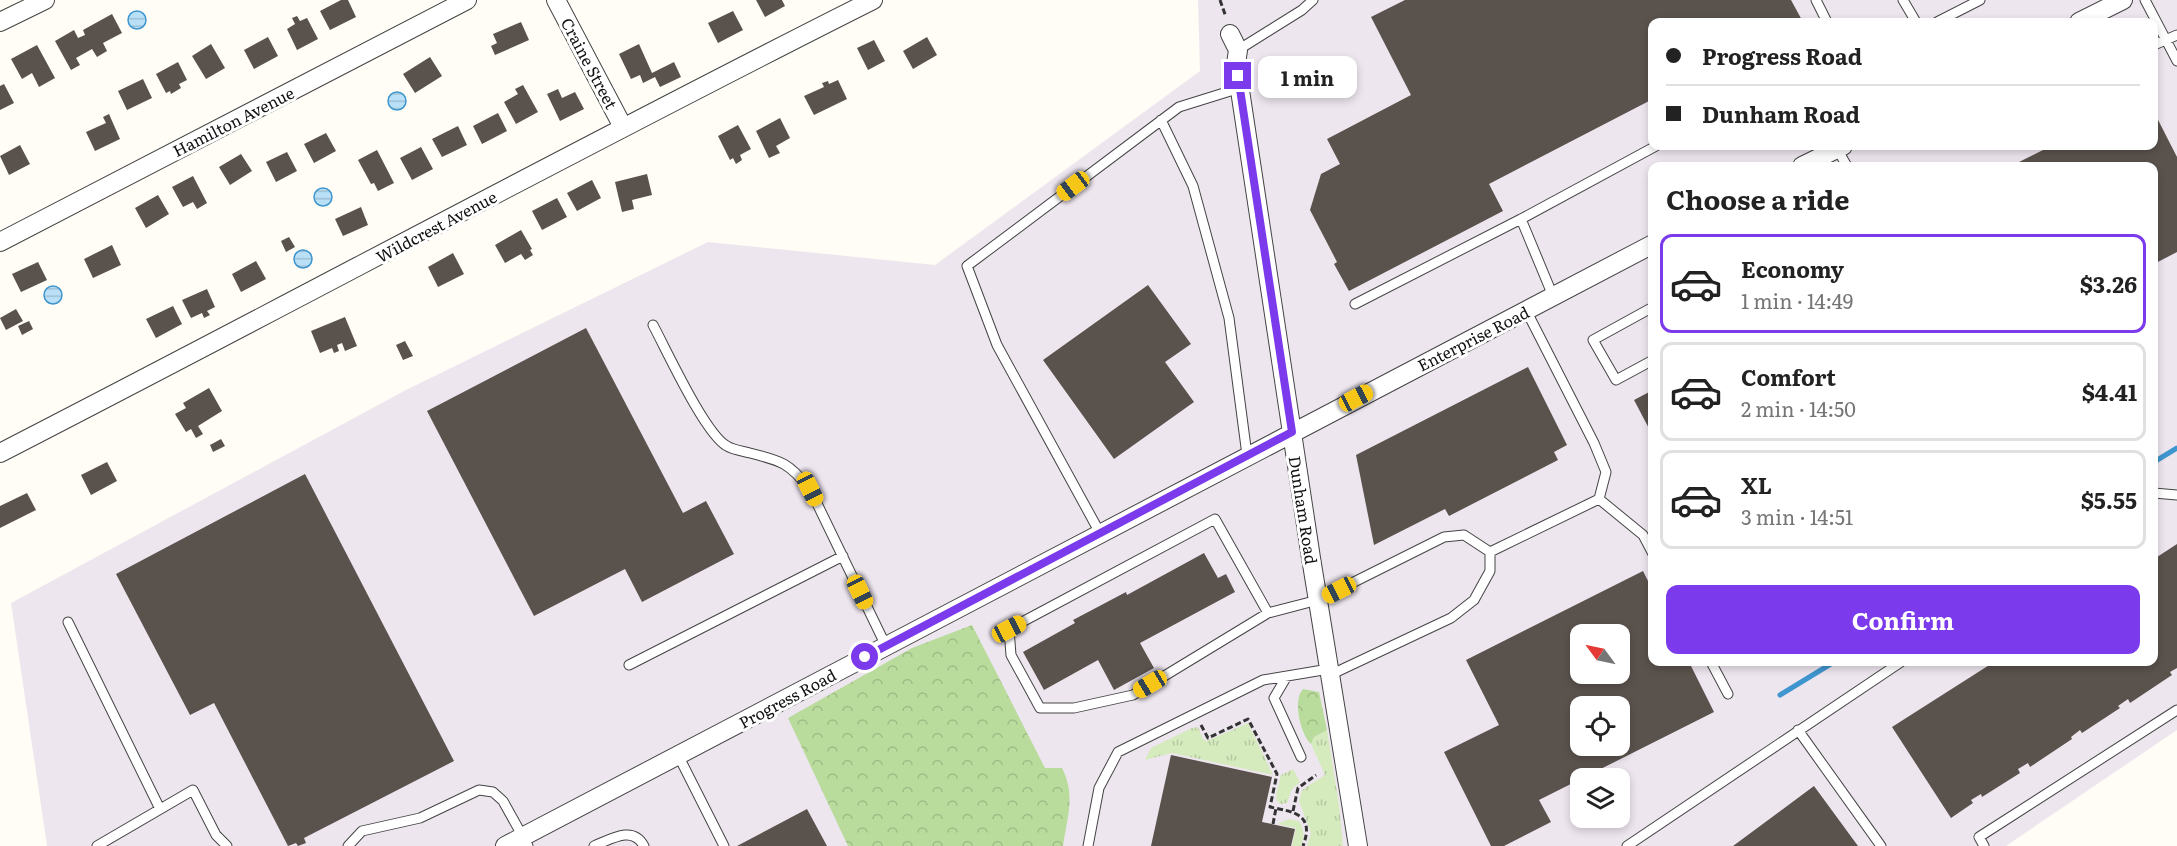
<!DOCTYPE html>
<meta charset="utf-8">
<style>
:root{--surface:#fff;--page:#f2f2f2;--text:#222;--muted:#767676;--line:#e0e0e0;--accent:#7c3aed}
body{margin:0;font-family:Literata,serif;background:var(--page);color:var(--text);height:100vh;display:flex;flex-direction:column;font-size:22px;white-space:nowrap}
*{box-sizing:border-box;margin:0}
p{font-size:20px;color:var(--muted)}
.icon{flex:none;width:33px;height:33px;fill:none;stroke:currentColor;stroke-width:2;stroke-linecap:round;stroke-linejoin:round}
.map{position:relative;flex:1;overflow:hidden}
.side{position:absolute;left:1648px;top:162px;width:510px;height:504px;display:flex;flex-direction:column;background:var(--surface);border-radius:12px;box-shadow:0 3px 9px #0003}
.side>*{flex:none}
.guide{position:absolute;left:1648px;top:18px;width:510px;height:132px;border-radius:12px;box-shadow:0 3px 9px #0003;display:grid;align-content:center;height:132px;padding:0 18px;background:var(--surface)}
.needle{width:39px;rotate:303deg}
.tools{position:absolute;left:1570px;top:624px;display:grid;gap:12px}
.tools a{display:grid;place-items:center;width:60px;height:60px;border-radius:12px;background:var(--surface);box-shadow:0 3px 9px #0003;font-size:30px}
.end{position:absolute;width:27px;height:27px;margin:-14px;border:8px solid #7c3aed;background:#fff;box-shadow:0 0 0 3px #fff}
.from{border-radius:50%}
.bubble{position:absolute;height:42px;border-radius:12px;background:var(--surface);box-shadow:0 3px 9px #0003;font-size:20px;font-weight:700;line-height:42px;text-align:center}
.car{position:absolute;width:18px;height:36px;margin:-18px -9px;border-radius:8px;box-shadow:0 0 4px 2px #0007;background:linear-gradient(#f5c518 24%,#345 0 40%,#f5c518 0 76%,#345 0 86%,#f5c518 0)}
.guide b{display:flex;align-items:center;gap:21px;height:57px;font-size:22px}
.guide b+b{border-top:2px solid var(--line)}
.guide i{width:15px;height:15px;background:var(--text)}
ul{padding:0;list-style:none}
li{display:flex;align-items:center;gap:18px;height:99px;margin:0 12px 9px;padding:0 6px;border:3px solid var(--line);border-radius:12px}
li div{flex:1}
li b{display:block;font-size:22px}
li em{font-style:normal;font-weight:700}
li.selected{border-color:var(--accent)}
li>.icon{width:54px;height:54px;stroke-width:1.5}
h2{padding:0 18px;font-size:27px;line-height:72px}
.primary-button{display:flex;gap:12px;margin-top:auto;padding:12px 18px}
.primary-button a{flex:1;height:69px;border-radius:12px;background:var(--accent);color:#fff;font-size:24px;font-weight:700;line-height:69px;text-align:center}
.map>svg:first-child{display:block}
</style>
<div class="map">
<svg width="2177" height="846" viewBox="0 0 2177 846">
<defs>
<pattern id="grass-tufts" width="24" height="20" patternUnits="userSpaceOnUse" patternTransform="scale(1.5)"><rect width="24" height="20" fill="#d5ebbd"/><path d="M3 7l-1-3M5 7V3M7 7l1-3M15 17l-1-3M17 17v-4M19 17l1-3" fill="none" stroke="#b6c8a1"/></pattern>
<pattern id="forest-crowns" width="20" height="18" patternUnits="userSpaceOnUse" patternTransform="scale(1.5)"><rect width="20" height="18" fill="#b9dc9c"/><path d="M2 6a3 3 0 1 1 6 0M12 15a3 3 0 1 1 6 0" fill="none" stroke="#9ebc85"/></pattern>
<pattern id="water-rules" width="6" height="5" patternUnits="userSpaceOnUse" patternTransform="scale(1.5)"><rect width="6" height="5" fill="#b9e0f7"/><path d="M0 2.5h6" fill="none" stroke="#9ebfd3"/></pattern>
</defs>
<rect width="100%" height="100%" fill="#fffdf5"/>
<path fill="#eee6ef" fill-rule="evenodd" d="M1198,0H2177V730L2006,846H47L11,603L404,391L708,242L935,265L1200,71ZM1653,22H2154V146H1653ZM1653,166H2154V662H1653ZM1581,634H1620V674H1581ZM1581,706H1620V746H1581ZM1581,778H1620V818H1581Z"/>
<path fill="url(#grass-tufts)" d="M1248,723L1273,775L1172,753L1145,760L1151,748L1192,728L1198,727L1203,739L1207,741Z
M1327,730L1339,805L1343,846H1307L1311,833L1299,801L1302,790L1325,775L1311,744L1314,737Z
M1293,769L1300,782L1292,789L1287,803L1281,804L1277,801L1276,795L1281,775Z
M1289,819L1299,821C1304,830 1305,836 1301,846H1292L1296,828L1277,824Z"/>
<path fill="url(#forest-crowns)" d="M972,625L1045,768H1062C1076,795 1067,818 1063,846H848L788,718L912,648Z
M1303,689L1319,692L1327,730L1314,737L1311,744C1301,735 1292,700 1303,689Z"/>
<path fill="url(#water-rules)" stroke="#3f96cf" stroke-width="1.5" d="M128 20a9 9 0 1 1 18 0a9 9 0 1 1-18 0Z
M388 101a9 9 0 1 1 18 0a9 9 0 1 1-18 0Z
M314 197a9 9 0 1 1 18 0a9 9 0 1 1-18 0Z
M294 259a9 9 0 1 1 18 0a9 9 0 1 1-18 0Z
M44 295a9 9 0 1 1 18 0a9 9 0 1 1-18 0Z"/>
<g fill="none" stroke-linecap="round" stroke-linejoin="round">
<path stroke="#3f96cf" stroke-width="5" d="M2154,462L2177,448
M1780,695L1834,662"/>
</g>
<path fill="#5a524d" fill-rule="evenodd" d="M341,0H348L356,17L330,30L320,11Z
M756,0H782L785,6L765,17Z
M1405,0H1791L1803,22H1653V104L1651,100L1489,184L1503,211L1349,291L1334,264L1337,262L1310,210L1321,174L1340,164L1327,139L1411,95L1371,17Z
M733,11L743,30L718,43L708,23Z
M112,14L122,33L103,43L107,51L97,57L92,49L76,58L80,65L71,70L55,41L74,30L78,38L85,35L83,30Z
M297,16L300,21L307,18L318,39L297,50L287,29L295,24L292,18Z
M521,22L529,40L495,55L491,46L497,43L493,34Z
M268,37L278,56L254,69L244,50Z
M927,37L937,55L913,69L903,51Z
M874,40L885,61L868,70L857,48Z
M211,44L225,68L206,79L192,56Z
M639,44L652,73L674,62L681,77L660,87L655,77L643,83L640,75L631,79L619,54Z
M37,45L55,78L39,87L32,73L22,79L11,59Z
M430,57L442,76L415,93L403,74Z
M178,62L187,80L179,84L181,88L171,94L170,91L166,93L156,74Z
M143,79L152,98L127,110L118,91Z
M838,80L847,99L814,115L804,96L824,87L822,83L828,81L829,84Z
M4,84L14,103L0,110V86Z
M523,85L538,112L516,124L504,102L518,94L515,89Z
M558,89L562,98L575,92L584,109L560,121L547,94Z
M2154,112L2177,157V252L2154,264V166H2011L2051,146H2154Z
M498,113L507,131L482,144L473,126Z
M109,114L120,139L95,151L86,132L106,123L103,117Z
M780,118L790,138L776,146L780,153L769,158L756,131Z
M738,125L751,149L740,155L742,160L736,164L733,158L730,160L718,136Z
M458,126L467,145L442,157L432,139Z
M326,133L336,151L314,163L304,144Z
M20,145L30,164L9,175L0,156Z
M421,147L433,169L412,180L400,158Z
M377,150L394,183L378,191L374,183L371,184L358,160Z
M287,152L297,171L276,182L266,162Z
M241,154L252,171L230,185L219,167Z
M647,174L652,195L632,200L634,209L622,212L615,182Z
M193,176L207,203L197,209L193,202L183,207L172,187Z
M592,180L601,198L577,211L567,193Z
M158,195L169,214L146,228L135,208Z
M557,198L567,217L542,230L532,211Z
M361,207L368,225L343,236L335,219Z
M521,230L532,249L530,250L533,255L525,260L521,254L505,263L495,245Z
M289,237L295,247L286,252L281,241Z
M112,245L121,265L93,278L84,259Z
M453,253L464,274L438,287L428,267Z
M256,261L266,279L241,292L232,274Z
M38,262L47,280L21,292L12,274Z
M1148,285L1191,344L1165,362L1194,402L1114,459L1043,360Z
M207,289L215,307L207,311L210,315L204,318L202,313L191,318L182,300Z
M173,306L182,324L156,338L146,319Z
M16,309L23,321L6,330L0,318Z
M345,317L357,346L345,351L342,343L337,345L339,351L334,353L332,348L320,353L311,331Z
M29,321L33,329L22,335L18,326Z
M586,328L683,513L706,501L734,554L642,602L625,569L534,616L427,411Z
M405,341L413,356L403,360L396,345Z
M1528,367L1567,445L1554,452L1558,460L1449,516L1445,509L1374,545L1356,455Z
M209,388L222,411L198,426L203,434L196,438L191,429L186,432L175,414L186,408L183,403Z
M1653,390V436L1634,400Z
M221,439L225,446L213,452L210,445Z
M107,462L117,481L91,495L81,475Z
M305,474L454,761L304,838L306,843L298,846L296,843L288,846L214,703L190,715L116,574Z
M27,493L36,510L0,528V506Z
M2177,544V668L2170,672L2172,675L2130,703L2128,699L2118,706L2120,708L2082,733L2080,730L2071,737L2072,739L2030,767L2028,763L2018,769L2020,773L1982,797L1981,794L1971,800L1973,803L1951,818L1892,727L1994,662H2154V559Z
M1204,553L1218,578L1226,574L1235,592L1140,643L1154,668L1114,690L1098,660L1044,690L1023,652L1075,623L1073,620L1126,592L1127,595Z
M1643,571L1653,591V662H1689L1714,712L1539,800L1551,822L1504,846H1491L1444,752L1499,725L1466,660ZM1581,634H1620V674H1581ZM1581,706H1620V746H1581Z
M1171,755L1272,777L1262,822L1295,829L1291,846H1151Z
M1814,786L1858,846H1733Z
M807,809L827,846H737Z"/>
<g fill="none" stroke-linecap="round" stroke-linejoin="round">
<defs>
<path id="service" d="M1816,0L1827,22
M1903,0L1916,22
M2145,0L2177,61
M1937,22L1980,0
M2154,45L2177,35
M1238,50L1302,10L1313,0
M1161,120L1193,186L1229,318L1247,455
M1837,149L1847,166
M1553,296L1521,219L1656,146
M1355,304L1521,219
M1653,307L1593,340L1616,380L1653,360
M653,325C667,351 705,434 727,446C733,450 743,451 750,453C782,461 789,463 810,489L886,646
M2154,493L2177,495
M1599,499L1643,535L1653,554
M1100,533L997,345L967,266L1179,107L1240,88
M1490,552L1599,499L1606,472L1594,443L1526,310
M1268,613L1133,695L1074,708H1040L1011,655L1009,629L1215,519L1268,613L1318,600L1444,537L1464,535L1490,552
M68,622L160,809
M1711,662L1728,694
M629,665L843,556
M1330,675L1451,618L1474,600L1490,571V552
M1287,676L1274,698L1301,757
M1798,730L1881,846
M678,755L724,846
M97,846L193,790L216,835L227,846
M348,846L362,831L420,818L479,790L493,792L503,801L528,846
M594,846C611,839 633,825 644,846
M1088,846L1099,788L1118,752L1263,680L1329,669
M1627,846L1901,662
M1984,846L1979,837L2177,710"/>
<path id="minor" d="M556,0L623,127
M0,22L45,0
M2079,22L2123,0
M1230,34L1238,50L1236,64L1311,558L1358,846
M1802,166L1843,146
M0,242L467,0
M0,453C292,303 580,147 873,0
M505,846L1653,244"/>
</defs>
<use href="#service" stroke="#444" stroke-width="11"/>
<use href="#minor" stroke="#444" stroke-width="20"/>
<path stroke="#333" stroke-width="3" stroke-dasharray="6 3" stroke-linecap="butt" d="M1220,0L1226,17
M1201,725L1208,738L1248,719L1277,774L1270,807C1294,812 1315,814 1303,846
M1293,811L1298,788L1316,775
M1273,824L1276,808"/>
<use href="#service" stroke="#fff" stroke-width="9"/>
<use href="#minor" stroke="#fff" stroke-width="18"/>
</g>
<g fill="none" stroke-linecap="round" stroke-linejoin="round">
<path stroke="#7c3aed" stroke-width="8" d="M865,657L1292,432L1238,76"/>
</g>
<g text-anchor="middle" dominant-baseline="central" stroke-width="6" stroke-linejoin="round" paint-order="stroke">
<g font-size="16" fill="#111" stroke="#fff">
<text transform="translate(590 63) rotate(62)">Craine Street</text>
<text transform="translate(233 121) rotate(-27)">Hamilton Avenue</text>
<text transform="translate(436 226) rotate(-28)">Wildcrest Avenue</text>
<text transform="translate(1473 338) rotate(-27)">Enterprise Road</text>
<text transform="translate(1304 510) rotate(81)">Dunham Road</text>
<text transform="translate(787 698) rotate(-28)">Progress Road</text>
</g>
</g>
</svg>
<div class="tools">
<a><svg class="needle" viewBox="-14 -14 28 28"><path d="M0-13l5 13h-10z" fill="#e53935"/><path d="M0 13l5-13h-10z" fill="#767676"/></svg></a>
<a><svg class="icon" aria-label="locate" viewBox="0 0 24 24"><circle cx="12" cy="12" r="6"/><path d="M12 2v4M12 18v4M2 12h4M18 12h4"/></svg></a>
<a><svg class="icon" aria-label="layers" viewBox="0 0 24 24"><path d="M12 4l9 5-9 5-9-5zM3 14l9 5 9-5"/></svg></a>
</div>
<i class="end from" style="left:865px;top:657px"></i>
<i class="end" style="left:1238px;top:76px"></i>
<div class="bubble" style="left:1258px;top:56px;width:99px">1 min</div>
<i class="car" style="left:1073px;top:186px;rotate:233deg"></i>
<i class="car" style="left:1356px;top:398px;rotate:62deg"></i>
<i class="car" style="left:810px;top:489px;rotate:153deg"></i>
<i class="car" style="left:1339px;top:590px;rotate:243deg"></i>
<i class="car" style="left:860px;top:592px;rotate:154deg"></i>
<i class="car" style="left:1009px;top:629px;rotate:62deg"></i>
<i class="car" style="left:1150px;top:684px;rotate:239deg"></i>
<div class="guide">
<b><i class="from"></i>Progress Road</b>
<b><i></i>Dunham Road</b>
</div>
<section class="side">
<h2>Choose a ride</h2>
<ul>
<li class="selected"><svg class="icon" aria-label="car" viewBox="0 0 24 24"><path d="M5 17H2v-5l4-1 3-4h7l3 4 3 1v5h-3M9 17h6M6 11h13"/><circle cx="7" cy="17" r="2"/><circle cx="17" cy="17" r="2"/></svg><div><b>Economy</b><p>1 min · 14:49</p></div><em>$3.26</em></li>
<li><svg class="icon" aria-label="car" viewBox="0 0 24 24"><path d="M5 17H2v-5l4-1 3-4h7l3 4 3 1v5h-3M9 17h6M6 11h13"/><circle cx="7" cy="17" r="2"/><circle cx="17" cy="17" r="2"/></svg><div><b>Comfort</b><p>2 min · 14:50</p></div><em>$4.41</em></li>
<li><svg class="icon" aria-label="car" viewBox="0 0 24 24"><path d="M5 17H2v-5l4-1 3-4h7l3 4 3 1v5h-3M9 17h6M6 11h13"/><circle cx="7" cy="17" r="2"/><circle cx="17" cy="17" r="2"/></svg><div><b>XL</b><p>3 min · 14:51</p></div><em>$5.55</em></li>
</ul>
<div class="primary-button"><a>Confirm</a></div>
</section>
</div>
